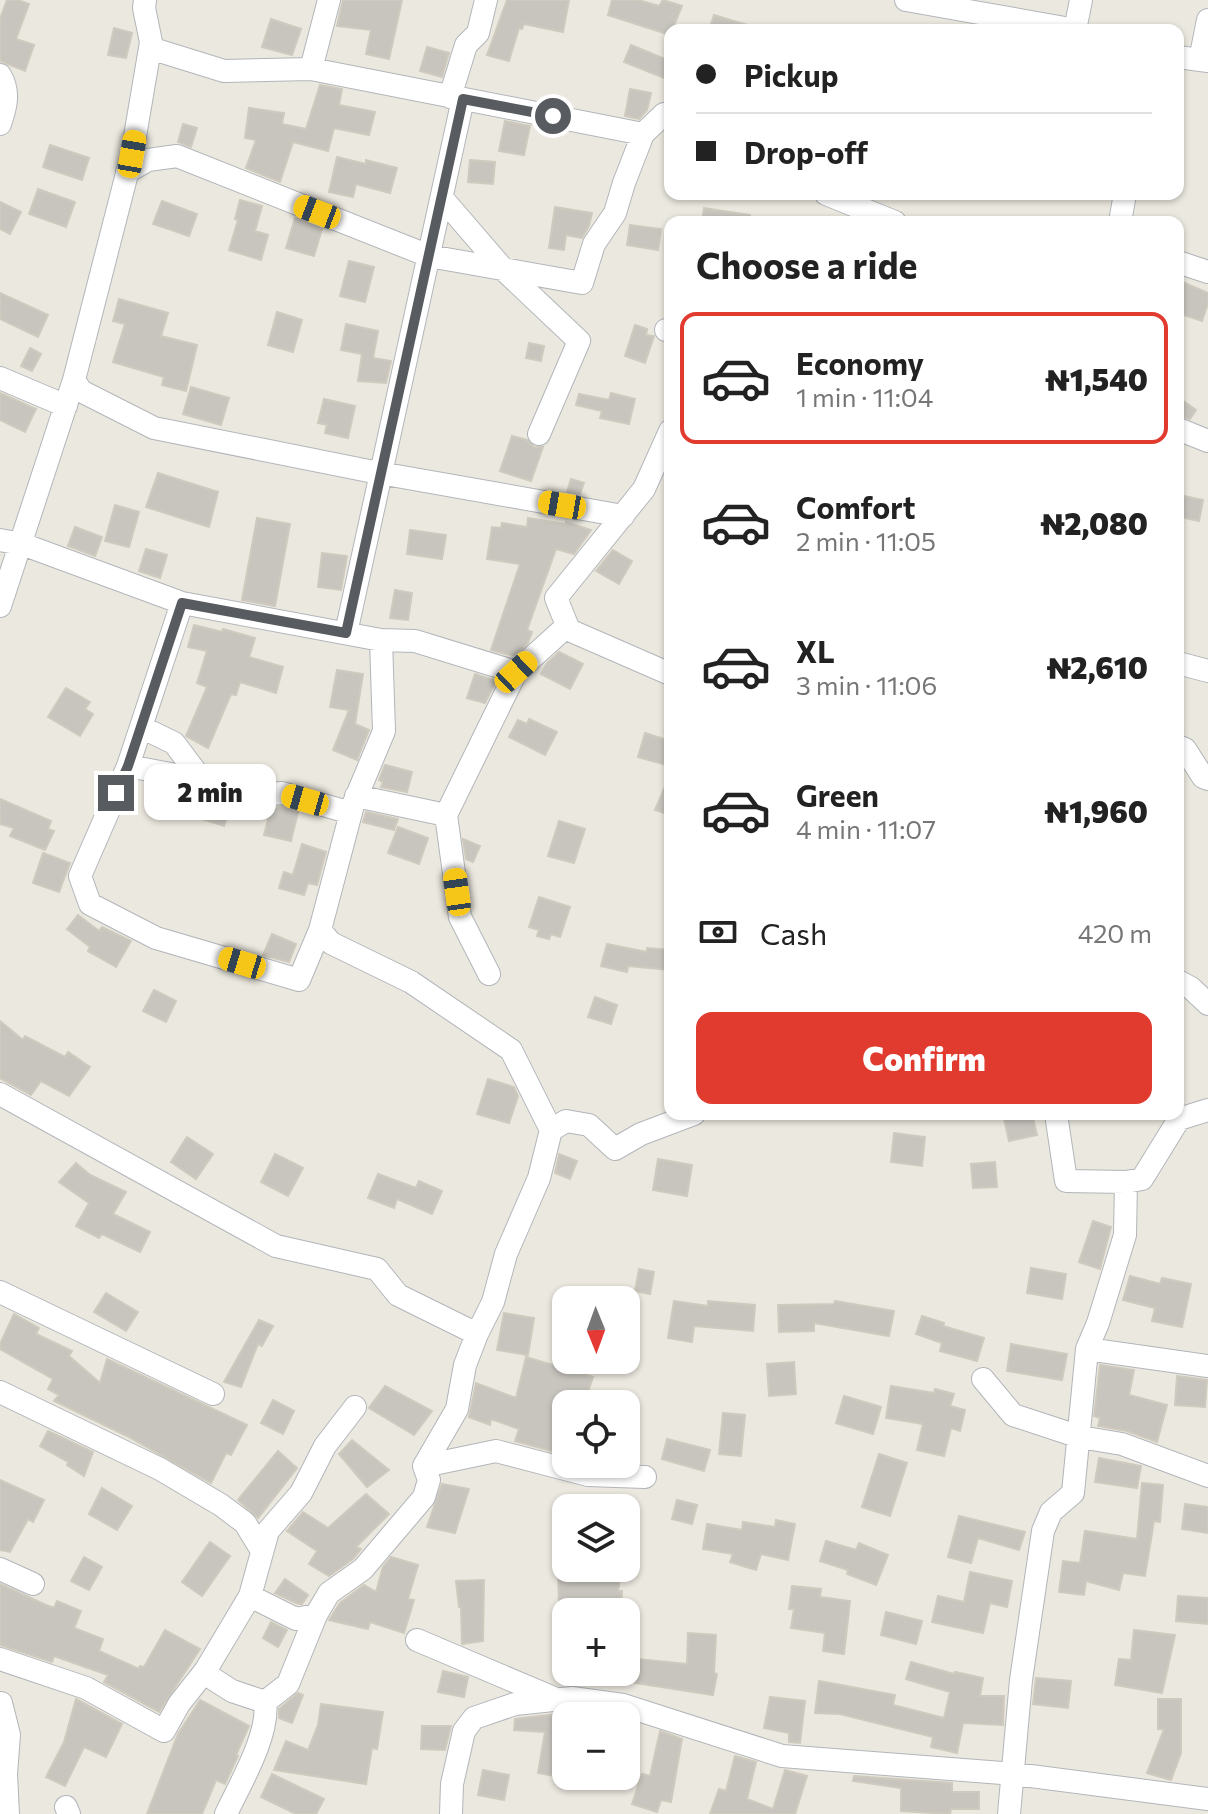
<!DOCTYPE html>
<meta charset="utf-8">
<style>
:root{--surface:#fff;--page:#f2f2f2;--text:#222;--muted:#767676;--line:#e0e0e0;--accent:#e13b2f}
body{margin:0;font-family:Commissioner,sans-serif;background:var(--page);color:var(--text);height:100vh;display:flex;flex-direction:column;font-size:30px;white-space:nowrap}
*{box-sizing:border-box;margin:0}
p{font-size:26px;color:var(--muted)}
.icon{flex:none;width:44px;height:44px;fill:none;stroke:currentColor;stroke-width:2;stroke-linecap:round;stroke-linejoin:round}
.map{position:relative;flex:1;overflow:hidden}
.sheet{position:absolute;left:664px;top:216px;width:520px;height:904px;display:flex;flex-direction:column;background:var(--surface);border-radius:16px;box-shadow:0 2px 6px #0004}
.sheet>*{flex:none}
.hud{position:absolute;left:664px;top:24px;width:520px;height:176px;border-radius:16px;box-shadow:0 2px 6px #0004;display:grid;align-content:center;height:176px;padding:0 32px;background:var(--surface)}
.needle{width:52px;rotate:179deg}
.buttons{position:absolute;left:552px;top:1286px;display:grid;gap:16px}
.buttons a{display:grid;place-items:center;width:88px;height:88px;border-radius:16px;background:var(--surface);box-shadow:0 2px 6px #0004;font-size:40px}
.end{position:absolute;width:36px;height:36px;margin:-18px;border:10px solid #585c60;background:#fff;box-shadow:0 0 0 4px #fff}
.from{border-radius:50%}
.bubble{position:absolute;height:56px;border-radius:16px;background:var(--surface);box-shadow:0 2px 6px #0004;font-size:26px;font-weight:800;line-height:56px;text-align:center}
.car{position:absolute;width:24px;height:48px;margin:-24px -12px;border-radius:10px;box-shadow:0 0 6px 2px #0007;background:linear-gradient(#f5c518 24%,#345 0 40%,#f5c518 0 76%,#345 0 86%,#f5c518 0)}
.hud b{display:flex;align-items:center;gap:28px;height:76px;font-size:30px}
.hud b+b{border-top:2px solid var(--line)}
.hud i{width:20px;height:20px;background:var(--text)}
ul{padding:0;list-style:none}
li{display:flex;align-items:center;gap:24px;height:132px;margin:0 16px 12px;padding:0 16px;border:4px solid transparent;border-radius:16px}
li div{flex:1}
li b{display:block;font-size:30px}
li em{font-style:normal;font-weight:800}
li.active{border-color:var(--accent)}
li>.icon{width:72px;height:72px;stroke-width:1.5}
h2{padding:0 32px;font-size:36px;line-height:96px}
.pay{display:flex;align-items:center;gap:20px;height:88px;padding:0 32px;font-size:30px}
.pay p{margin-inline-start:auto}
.cta{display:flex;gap:16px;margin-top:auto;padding:16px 32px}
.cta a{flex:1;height:92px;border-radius:16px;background:var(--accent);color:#fff;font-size:32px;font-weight:800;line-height:92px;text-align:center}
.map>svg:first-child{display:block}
</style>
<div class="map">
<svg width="1208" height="1814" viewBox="0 0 1208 1814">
<rect width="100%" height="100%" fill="#ebe8df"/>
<path fill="#c8c5bf" stroke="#cfcabe" stroke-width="2" d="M7,0H18L29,4L16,39L34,45L25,71L0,61V19Z
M343,0H402L389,59L366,54L371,30L337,26Z
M507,0H569L563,32L524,24L522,29L519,28L509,61L487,55Z
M612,0H638L659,6L663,0L682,6L670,35L608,15Z
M714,15L754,27V30H709Z
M271,19L301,29L292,55L262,47Z
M114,28L132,33L126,58L108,55Z
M631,45L670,61L664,78L624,62Z
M427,47L449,53L442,77L420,71Z
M320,85L342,89L339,105L375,112L369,135L334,128L328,151L293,142L280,182L246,168L256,140L245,138L249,108L284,113L282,124L306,129Z
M630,89L651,93L647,110L639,119L625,116Z
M505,121L530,126L524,155L499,151Z
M183,124L197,128L191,147L178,142Z
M50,145L89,158L82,180L43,167Z
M337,157L366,164V160L397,168L390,193L356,184L353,197L329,192Z
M470,160L495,162L493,184L468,182Z
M38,189L75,202L66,227L29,214Z
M240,200L262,206L255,231L268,235L261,260L229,250L238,220L235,219Z
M162,201L197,214L189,236L153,224Z
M0,202L21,212L10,234L0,229Z
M555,207L592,213L589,226L582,238L566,235L564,250L549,248Z
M704,208L750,215L749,222H702Z
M295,218L322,229L314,256L286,248Z
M630,225L661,229L658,250L627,245Z
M349,261L374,267L365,302L340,296Z
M1178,280L1208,293V303L1202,321L1178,313Z
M0,293L48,315L38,337L0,319Z
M119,299L168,313L161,336L197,345L186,391L162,385L164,377L113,362L125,324L113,321Z
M277,312L302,320L293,352L268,345Z
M346,324L378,331L373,358L391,361L386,383L358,381L362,354L341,350Z
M635,325L647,329L646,335L654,336L645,363L625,356Z
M529,343L544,346L541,361L526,358Z
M30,348L41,354L32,371L21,366Z
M191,387L229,398L221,425L183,414Z
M0,393L36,409L25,432L0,420Z
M611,393L635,399L629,424L600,418L602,411L576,405L579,394L609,400Z
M1178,397L1196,410L1190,419L1178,415Z
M324,399L355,406L348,438L325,433L327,425L318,423Z
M512,436L527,440L534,447H543L531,481L500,471Z
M158,473L218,492L209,527L146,507Z
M571,479L584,483L580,494L567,492Z
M1184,496L1203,500L1199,521L1180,517Z
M115,505L139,512L129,547L105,541Z
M257,518L290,524L275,606L242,600Z
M528,518L565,524L566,522L591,530L574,554L556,549L527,630L532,632L528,643L514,655L506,654L491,650L520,564L487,559L492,527L501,528L502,523L527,527Z
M75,527L102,537L95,556L68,546Z
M410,530L446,535L442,559L407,554Z
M146,549L167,555L160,578L139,571Z
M613,550L632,561L619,584L596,571Z
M322,553L347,556L341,590L318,587Z
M395,590L412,593L408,620L390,618Z
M194,625L222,632L223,629L255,638L249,657L283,667L276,693L240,682L236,695L231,694L208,748L186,736L207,687L197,683L207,651L188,647Z
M559,652L583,664L570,689L541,674L547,663Z
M337,670L363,674L355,724L369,730L357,760L333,750L349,710L330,707Z
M475,674L496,681L485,703L467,698Z
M66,688L90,702L85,709L93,714L80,736L48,717Z
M529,719L557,732L545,755L509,737L518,720L527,724Z
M645,733L670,741V766L638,757Z
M385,765L412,772L407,792L381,787L383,782L379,780Z
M670,775V815L655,810Z
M202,794L232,802L224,826L196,817Z
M0,799L51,821L48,829L54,831L45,850L10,836L14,828L0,824Z
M281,807L298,812L291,841L264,835L271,808Z
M366,812L398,819L394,830L363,822Z
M559,821L585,829L574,863L548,856Z
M398,827L428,838L419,864L388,853Z
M463,839L480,846L473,862L466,859Z
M302,844L326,852L317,885L308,883L304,895L279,888L284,872L293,875Z
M43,853L70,863L59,892L33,883Z
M539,897L570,907L560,937L551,934L549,939L537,936L539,930L529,927Z
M78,915L99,931L102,927L131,941L116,967L88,951L90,947L67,929Z
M272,934L296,944L289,962L263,955Z
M607,944L647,952V948L670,950V970L628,966L627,972L601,966Z
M154,990L176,1001L166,1022L143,1011Z
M595,997L617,1005L611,1024L588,1017Z
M0,1021L23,1040L25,1036L65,1057L68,1052L90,1067L69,1096L41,1081L31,1095L0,1078Z
M488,1079L514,1087L518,1096L509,1123L477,1114Z
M1003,1114H1032L1037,1135L1009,1141Z
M894,1133L925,1137L922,1166L891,1162Z
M187,1137L213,1154L196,1179L171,1162Z
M275,1154L303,1168L288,1196L261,1182Z
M559,1154L577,1161L570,1179L555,1173Z
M658,1159L692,1165L687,1196L653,1190Z
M995,1162L997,1187L973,1188L971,1164Z
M76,1163L90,1175L126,1192L113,1214L150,1232L140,1252L102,1234L99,1238L76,1226L89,1203L59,1182Z
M378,1174L416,1188L419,1181L442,1191L432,1214L397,1199L394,1208L368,1198Z
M1093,1221L1111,1227L1100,1269L1079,1262Z
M1031,1268L1066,1274L1062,1299L1027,1293Z
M639,1269L654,1272L650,1294L635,1291Z
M1130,1276L1160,1284L1162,1278L1191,1284L1182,1327L1152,1321L1155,1308L1123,1300Z
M106,1293L138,1312L126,1331L94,1312Z
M674,1301L708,1306V1301L755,1305L753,1331L694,1326L692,1342L668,1338Z
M835,1301L894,1311L889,1336L814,1323V1331L779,1332L778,1305L834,1304Z
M504,1313L534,1318L528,1355L497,1350Z
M14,1314L39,1328L36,1334L72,1351L69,1356L100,1383L107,1359L247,1425L231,1455L226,1453L211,1483L127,1436L54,1401L59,1395L48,1389L53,1379L0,1349V1344Z
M922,1316L944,1323L943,1326L984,1338L977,1361L940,1351L942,1343L916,1334Z
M259,1320L273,1326L262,1346L258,1344L241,1387L224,1382Z
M1011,1344L1067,1354L1062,1380L1007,1371Z
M526,1357L593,1377L584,1404L566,1398V1455L515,1441L519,1429L491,1419L490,1425L469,1417L476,1383L516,1398Z
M794,1362L796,1394L769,1396L767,1364Z
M1100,1365L1134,1370L1129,1395L1167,1405L1157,1442L1127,1431L1098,1426L1100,1418L1094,1416Z
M1177,1376L1207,1380L1205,1407L1175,1405Z
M385,1386L432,1411L414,1435L369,1408Z
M891,1386L934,1393L935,1389L954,1394L950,1406L965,1410L960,1431L951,1428L944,1456L917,1450L923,1424L886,1418Z
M844,1396L881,1407L873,1434L836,1423Z
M273,1400L294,1411L283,1434L261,1423Z
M723,1413L745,1415L741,1456L719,1454Z
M48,1431L93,1452L84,1476L67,1465L68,1462L40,1446Z
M667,1439L710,1450L704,1471L662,1459Z
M352,1440L389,1470L367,1487L339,1454Z
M278,1451L297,1468L258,1518L238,1500Z
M879,1454L907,1463L890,1516L862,1507Z
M1099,1458L1141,1466L1137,1488L1095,1482Z
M0,1480L44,1500L33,1522L28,1519L10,1552L0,1550Z
M1142,1483L1163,1485L1160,1522L1154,1521L1145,1576L1123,1573L1119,1590L1086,1581L1084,1595L1059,1592L1063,1561L1080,1563L1085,1531L1137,1539Z
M442,1484L469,1489L455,1533L427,1527Z
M102,1488L132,1506L117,1530L89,1514Z
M366,1494L389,1514L356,1547L361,1549L353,1559L329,1576L309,1564L317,1551L287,1531L303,1512L328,1528Z
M677,1500L697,1505L692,1524L672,1519Z
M1185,1504L1208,1507V1533L1182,1529Z
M959,1516L1025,1532L1019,1550L978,1538L971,1563L948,1557Z
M776,1520L795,1524L788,1560L761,1554L756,1570L730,1562L733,1554L703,1549L707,1524L742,1530L743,1522L775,1527Z
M826,1541L856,1550L859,1543L888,1555L876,1585L847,1574L848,1570L820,1561Z
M210,1542L230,1556L202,1596L182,1582Z
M84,1557L102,1567L89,1590L71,1581Z
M391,1557L418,1565L408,1599L414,1600L404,1633L370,1622L368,1629L329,1620L340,1603L364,1585L376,1592L383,1567Z
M584,1568V1577L620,1579L618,1591H622L621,1610L590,1609V1604L559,1605L558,1569Z
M970,1572L1012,1581L1007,1607L990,1603L983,1633L932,1622L938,1596L964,1602Z
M285,1579L308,1595L302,1604H298L275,1593Z
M484,1580L483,1641L462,1644L461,1607H459L456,1581Z
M0,1584L46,1605L54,1608L57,1601L81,1611L74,1628L103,1639L99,1651L139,1669L140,1666L144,1667L165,1630L200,1649L159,1712L104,1682L108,1675L54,1656L52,1662L0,1645Z
M792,1586L821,1589L820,1597L850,1601L844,1654L823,1651L825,1633L791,1628L794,1609H789Z
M1178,1596L1208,1598V1624L1176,1621Z
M886,1612L922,1621L916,1644L881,1635Z
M271,1622L287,1630L278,1647L263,1638Z
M1134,1630L1175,1635L1162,1693L1115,1685L1119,1659L1131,1660Z
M688,1633L716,1635L714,1673L717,1674L713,1695L635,1683L638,1659L687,1664Z
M911,1662L954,1674L955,1672L983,1678L980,1696H1004L1003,1725L963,1723L957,1753L931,1747L933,1737L840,1714L815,1713L819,1681L895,1695L893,1705L944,1718L950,1692L906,1679Z
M443,1671L468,1677L464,1697L438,1692Z
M1036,1678L1071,1681L1068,1708L1033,1704Z
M298,1693L303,1695L292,1723L279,1718V1709Z
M770,1697L805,1701L800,1743L789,1742V1733L764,1728Z
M76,1699L122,1724L106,1757L84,1747L65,1786L46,1777L64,1742Z
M1158,1699H1181V1753L1171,1780L1147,1773L1164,1729H1158Z
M200,1700L249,1726L236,1755L238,1756L225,1784L216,1780L202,1814H147L178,1734Z
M321,1704L383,1712L377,1749L372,1748L366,1784L274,1770L286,1741L308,1750L318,1725Z
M557,1714L566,1715V1778L538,1773L545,1732L514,1730L515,1719Z
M422,1726H451L445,1750L421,1749Z
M660,1731L682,1739L671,1802L661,1800L657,1812L632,1804L642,1774L650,1776Z
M735,1756L756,1762L747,1799L773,1809L785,1770L807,1776L795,1814H710L719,1789L726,1791Z
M483,1770L509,1775L504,1800L478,1795Z
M272,1774L324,1799L316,1814H296L261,1797Z
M854,1776L952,1783V1792H979V1809H951L950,1814L901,1811V1788L853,1781Z"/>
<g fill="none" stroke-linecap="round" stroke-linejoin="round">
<defs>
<path id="minor" d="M906,0L1076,30
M1075,30L1081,0
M150,48L224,71L311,69L643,134
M1178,57L1208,61
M1200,60L1208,20
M311,69L329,0
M0,75C10,91 6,107 0,124
M450,97L466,45L478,33L486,0
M127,172L148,160L177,156L429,256L582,283L594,244L615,213L624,183L643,134L664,114L670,116
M826,194L895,222
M442,198L504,270L579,341L539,434
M1120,222L1125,194
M1178,262L1208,272
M666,330L670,331
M0,378L66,406
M74,380L81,391L154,428L374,472L623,516
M1178,429L1208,441
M670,431L644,489L556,598L569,630L670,674
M0,540L22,544L182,603L381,640L415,641L516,672
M182,603L128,766L80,876L90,904L156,938L299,980L320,930L353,805L384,731L381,640
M0,606L74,380L132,154L151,42L144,8L145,0
M346,633L463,99
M1178,663L1208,671
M141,727L174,743L202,780
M1178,746L1185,749L1203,777L1208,779
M128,766L202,780L262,795L282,793L351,813
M356,796L446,815
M489,974L460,917L446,815L516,672L567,626
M1178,981L1191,988L1208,1004
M0,1094L276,1246L377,1269L398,1295L477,1334L493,1302L506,1254L539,1178L551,1130L511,1050L411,982L331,943L320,930
M551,1130L566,1121L589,1125L615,1149L641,1134L694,1114
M1126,1182L1142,1179L1179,1119L1208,1110
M0,1292L213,1394
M477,1334L465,1365L457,1409L424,1466L496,1451L588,1475L645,1477
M1087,1349L1208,1366
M983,1379L1013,1415L1080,1437L1122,1444L1208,1476
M0,1392L160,1469L221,1505L245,1523L262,1551
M0,1569L33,1584
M250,1596L296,1619L316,1615L329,1593L363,1569L424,1497L429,1480L424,1466
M417,1640L556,1699
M0,1659L86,1688L164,1731L179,1704L205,1671
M265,1702L288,1684L316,1615
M1,1703L9,1735L6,1774L8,1814
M66,1807L69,1814
M226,1814C240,1784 270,1734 265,1702L232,1691L204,1673L250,1596L268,1531L301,1493L325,1446L355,1407
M451,1814L452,1784L464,1731L474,1718L515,1704L572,1698L623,1705L782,1756L1015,1774L1208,1799
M1009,1814L1021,1680L1043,1531L1051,1512L1073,1493L1087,1349L1098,1323L1125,1235L1126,1182L1066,1181L1056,1114"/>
</defs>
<use href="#minor" stroke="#b2b6ba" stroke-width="24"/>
<use href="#minor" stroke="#fff" stroke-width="22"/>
</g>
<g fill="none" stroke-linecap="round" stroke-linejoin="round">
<path stroke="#585c60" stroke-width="10" d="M116,793L128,766L182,603L346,633L463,99L553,116"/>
</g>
</svg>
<div class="buttons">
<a><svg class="needle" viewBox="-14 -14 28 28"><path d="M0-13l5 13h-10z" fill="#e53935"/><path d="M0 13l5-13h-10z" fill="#767676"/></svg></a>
<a><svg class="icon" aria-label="locate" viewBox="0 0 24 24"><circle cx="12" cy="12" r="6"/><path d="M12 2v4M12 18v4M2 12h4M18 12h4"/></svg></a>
<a><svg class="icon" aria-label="layers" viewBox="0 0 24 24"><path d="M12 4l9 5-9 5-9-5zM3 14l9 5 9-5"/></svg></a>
<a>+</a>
<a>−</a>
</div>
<i class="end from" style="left:553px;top:116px"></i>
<i class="end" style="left:116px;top:793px"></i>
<div class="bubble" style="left:144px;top:764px;width:132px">2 min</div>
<i class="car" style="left:132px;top:154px;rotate:10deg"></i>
<i class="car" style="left:317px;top:212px;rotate:291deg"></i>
<i class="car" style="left:562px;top:505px;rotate:280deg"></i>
<i class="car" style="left:516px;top:672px;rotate:47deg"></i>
<i class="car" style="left:305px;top:800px;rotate:286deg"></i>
<i class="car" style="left:457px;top:892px;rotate:352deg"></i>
<i class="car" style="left:242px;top:963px;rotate:287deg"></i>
<div class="hud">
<b><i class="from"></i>Pickup</b>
<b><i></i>Drop-off</b>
</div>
<section class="sheet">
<h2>Choose a ride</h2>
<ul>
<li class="active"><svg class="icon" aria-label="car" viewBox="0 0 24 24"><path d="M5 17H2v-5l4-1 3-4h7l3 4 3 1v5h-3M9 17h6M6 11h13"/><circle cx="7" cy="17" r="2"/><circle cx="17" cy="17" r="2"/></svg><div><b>Economy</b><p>1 min · 11:04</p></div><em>₦1,540</em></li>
<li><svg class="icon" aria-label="car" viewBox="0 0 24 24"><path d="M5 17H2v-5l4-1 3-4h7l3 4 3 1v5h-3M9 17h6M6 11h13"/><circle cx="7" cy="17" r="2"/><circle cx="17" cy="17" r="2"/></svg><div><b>Comfort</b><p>2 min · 11:05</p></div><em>₦2,080</em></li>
<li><svg class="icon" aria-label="car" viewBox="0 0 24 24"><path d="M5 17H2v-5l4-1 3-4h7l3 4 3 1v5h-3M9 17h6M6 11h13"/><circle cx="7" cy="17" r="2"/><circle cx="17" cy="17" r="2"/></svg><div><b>XL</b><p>3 min · 11:06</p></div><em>₦2,610</em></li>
<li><svg class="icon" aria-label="car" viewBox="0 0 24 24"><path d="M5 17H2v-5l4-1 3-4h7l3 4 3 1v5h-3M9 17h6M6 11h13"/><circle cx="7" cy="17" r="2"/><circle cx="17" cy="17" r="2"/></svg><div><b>Green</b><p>4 min · 11:07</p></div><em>₦1,960</em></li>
</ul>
<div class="pay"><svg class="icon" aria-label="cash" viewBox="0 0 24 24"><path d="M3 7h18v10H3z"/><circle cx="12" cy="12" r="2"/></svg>Cash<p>420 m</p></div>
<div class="cta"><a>Confirm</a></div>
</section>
</div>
